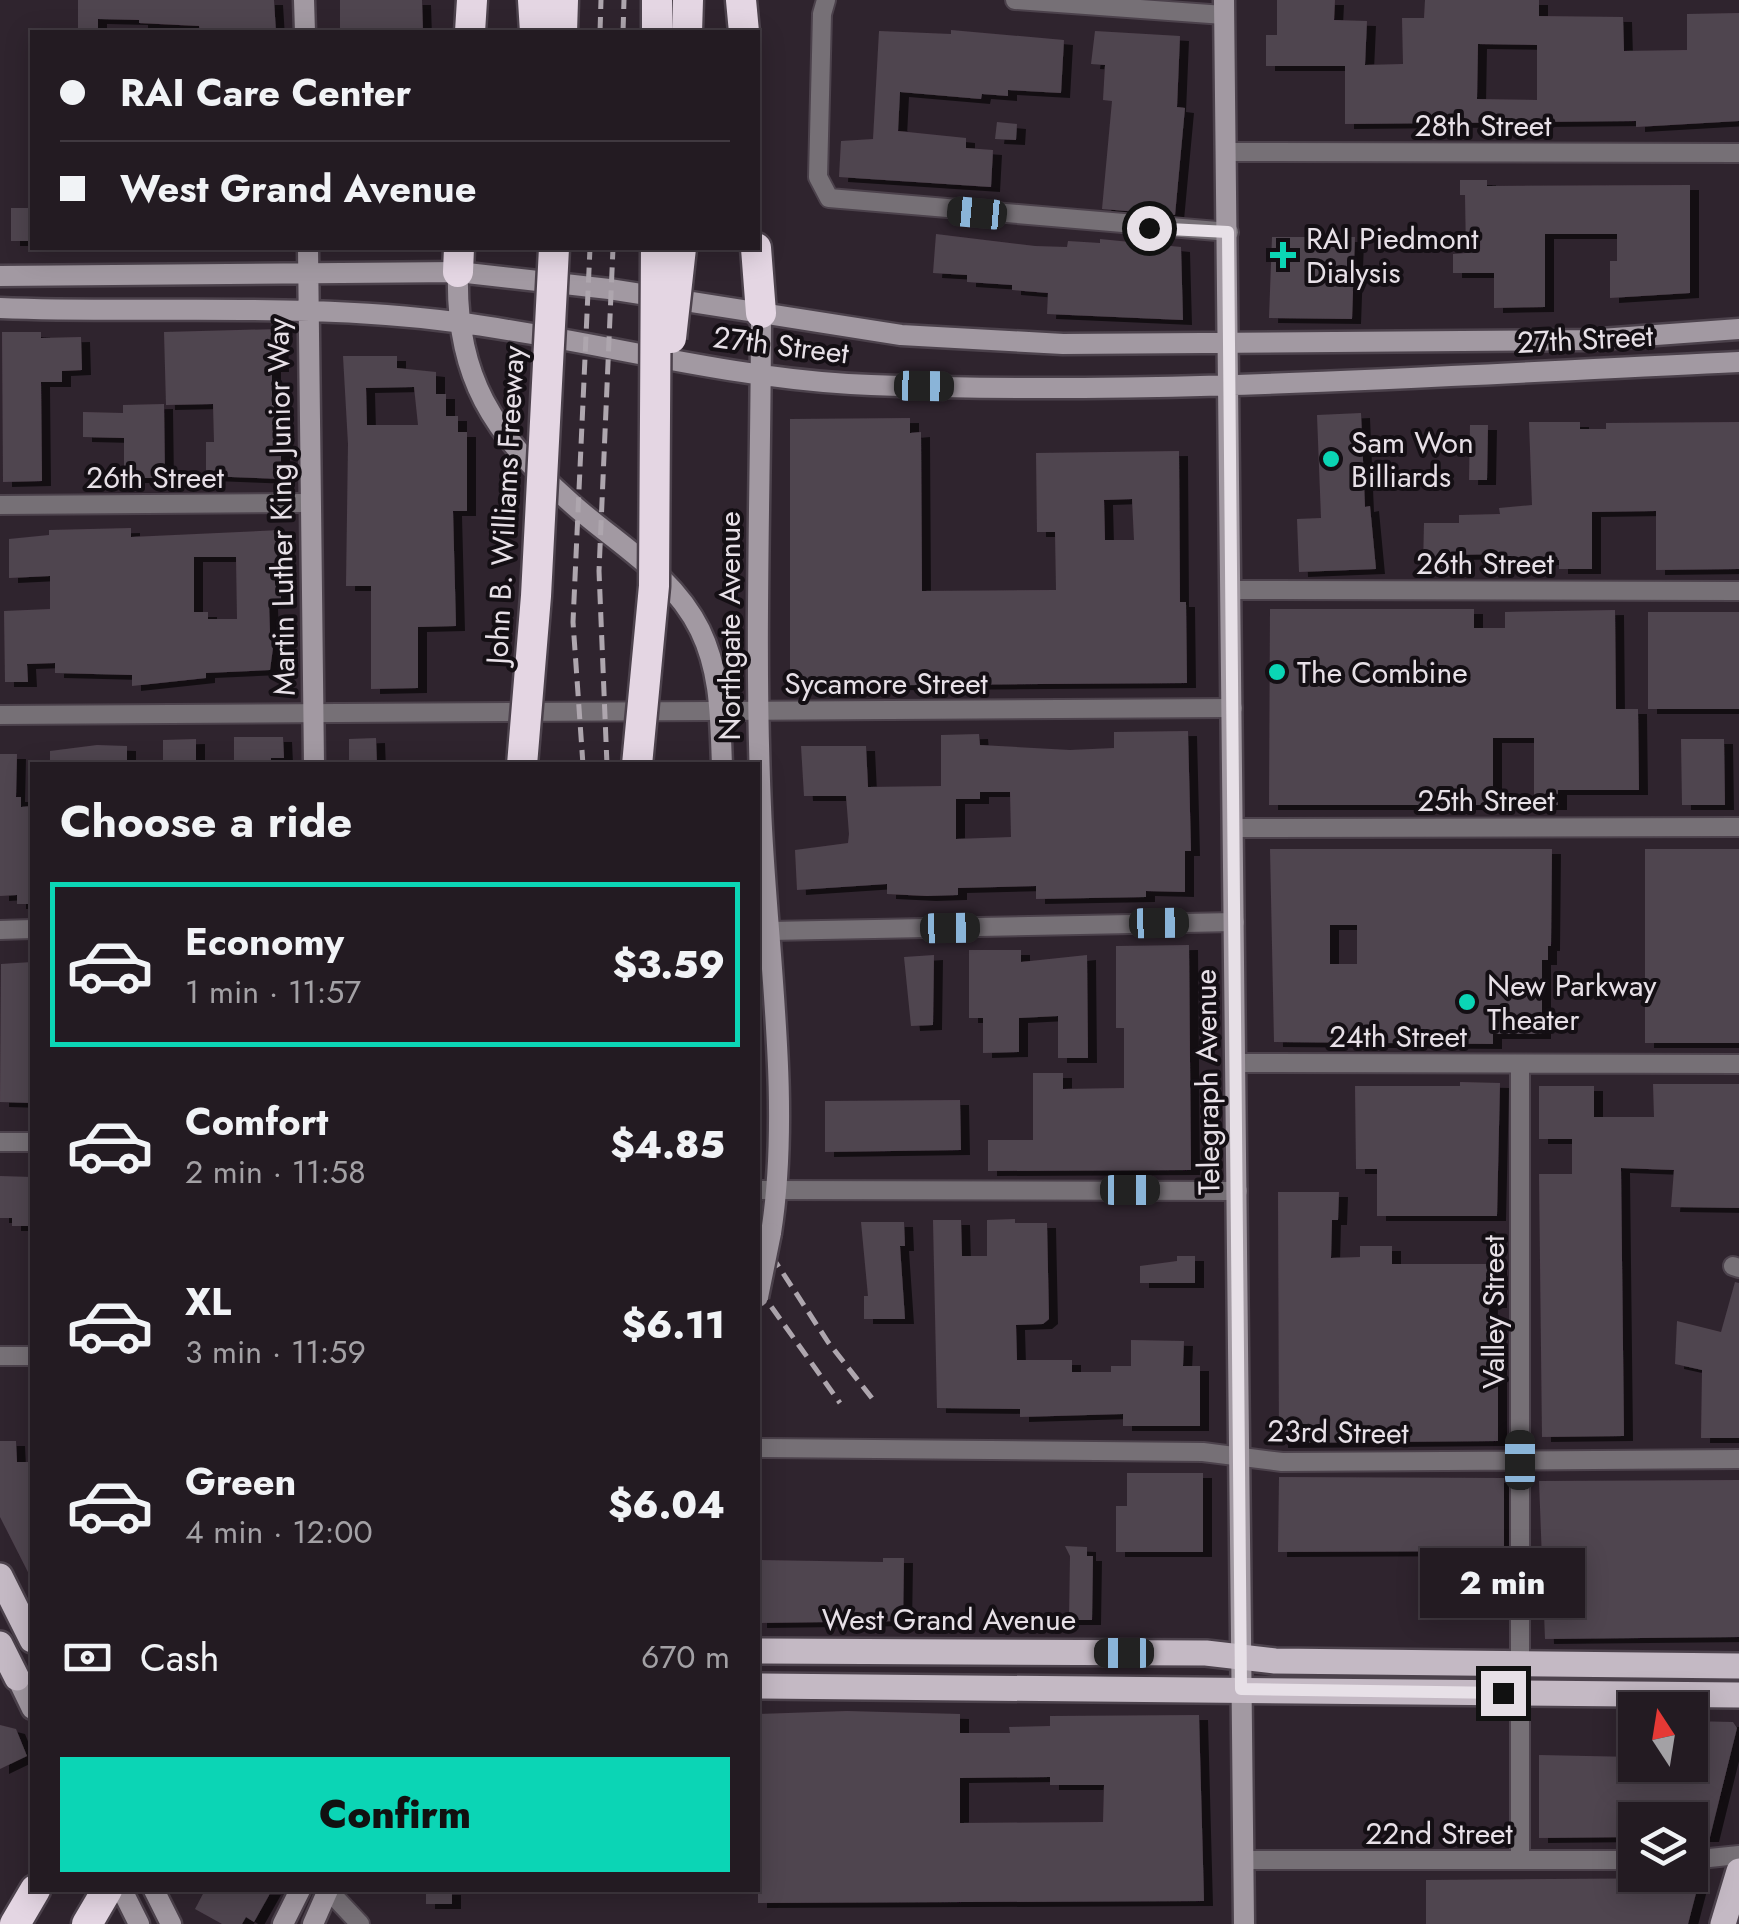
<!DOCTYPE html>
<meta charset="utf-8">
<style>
:root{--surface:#231b22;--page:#2b242a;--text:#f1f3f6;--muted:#a3a1a5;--line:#403940;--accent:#0bd5b5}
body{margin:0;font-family:Jost,sans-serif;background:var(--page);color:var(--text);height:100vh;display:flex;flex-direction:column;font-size:38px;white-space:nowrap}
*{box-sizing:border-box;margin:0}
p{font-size:32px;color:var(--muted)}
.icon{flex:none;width:55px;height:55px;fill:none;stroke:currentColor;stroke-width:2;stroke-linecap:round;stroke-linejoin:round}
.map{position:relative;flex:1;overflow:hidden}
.details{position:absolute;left:30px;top:762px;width:730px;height:1130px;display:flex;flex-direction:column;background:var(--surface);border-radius:0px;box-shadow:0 5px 25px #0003,0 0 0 2px var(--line)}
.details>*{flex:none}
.guide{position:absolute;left:30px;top:30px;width:730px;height:220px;border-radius:0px;box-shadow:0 5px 25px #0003,0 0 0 2px var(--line);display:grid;align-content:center;height:220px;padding:0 30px;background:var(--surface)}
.needle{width:65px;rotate:348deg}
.fabs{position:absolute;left:1618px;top:1692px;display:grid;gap:20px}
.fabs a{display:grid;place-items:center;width:90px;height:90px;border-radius:0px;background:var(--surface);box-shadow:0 5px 25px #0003,0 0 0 2px var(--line);font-size:50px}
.end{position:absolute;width:45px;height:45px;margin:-22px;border:12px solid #e7e0e7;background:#111;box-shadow:0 0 0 5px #111}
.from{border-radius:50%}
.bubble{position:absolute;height:70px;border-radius:0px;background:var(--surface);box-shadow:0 5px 25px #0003,0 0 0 2px var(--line);font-size:32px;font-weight:800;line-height:70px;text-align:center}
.car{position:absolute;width:30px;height:60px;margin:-30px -15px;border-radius:12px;box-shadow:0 0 8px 2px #0007;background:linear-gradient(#222 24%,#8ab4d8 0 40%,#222 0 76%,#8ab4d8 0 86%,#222 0)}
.guide b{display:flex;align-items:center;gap:35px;height:95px;font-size:38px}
.guide b+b{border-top:2px solid var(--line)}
.guide i{width:25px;height:25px;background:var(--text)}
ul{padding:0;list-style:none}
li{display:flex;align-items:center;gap:30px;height:165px;margin:0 20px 15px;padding:0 10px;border:5px solid transparent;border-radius:0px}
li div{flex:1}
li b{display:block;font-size:38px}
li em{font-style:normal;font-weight:800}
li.active{border-color:var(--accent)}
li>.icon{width:90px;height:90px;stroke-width:1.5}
h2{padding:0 30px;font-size:45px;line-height:120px}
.pay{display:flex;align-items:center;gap:25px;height:110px;padding:0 30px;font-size:38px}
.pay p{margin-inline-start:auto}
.primary-button{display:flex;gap:20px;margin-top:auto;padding:20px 30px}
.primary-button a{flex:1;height:115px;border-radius:0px;background:var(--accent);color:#111;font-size:40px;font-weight:800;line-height:115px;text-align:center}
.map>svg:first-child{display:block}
</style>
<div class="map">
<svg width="1739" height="1924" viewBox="0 0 1739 1924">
<defs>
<filter id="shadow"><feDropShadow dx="9" dy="5" stdDeviation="0" flood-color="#0009"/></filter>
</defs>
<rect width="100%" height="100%" fill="#2f242e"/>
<path fill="#50444f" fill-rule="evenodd" filter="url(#shadow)" d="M78,0H274L276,32H200L199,26L139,23V20L98,19V31H78Z
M340,0H422L423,32H340Z
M1277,0H1335L1334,20L1367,21L1365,65L1403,64L1402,18H1424L1425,0H1539V16L1623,17L1624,51L1687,50V14L1739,13V121L1636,127V121L1345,124V66H1266V35H1277ZM1478,44L1537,45V100L1477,99Z
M951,30L1064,40L1061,93L1008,90V96L982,94L981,99L900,92L898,131L966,138V148L993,150L991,187L839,177L841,141L873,139L879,31L951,34Z
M1095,31L1180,36L1177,107L1185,108L1175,215L1102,209L1112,101L1103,100L1105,65L1091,64Z
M997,122L1017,124L1016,140L995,139Z
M1460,180H1487V186L1690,185V293L1610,298V261H1617V234H1545V307L1494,308V273H1453V254L1466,253L1465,195H1460Z
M11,208H32V241H11Z
M936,234L1035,246L1067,247L1068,241L1100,243V239L1181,247L1183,320L1047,314L1048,293L1012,290V285L967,282V275L933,273Z
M1272,237H1355L1352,319L1269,318Z
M279,329L280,367H272V405H278L281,440V479L206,476V442H214L213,404L166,405L164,332Z
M2,332H41V338L81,337L82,370L62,371V382H41L42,481L3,482Z
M343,356H397V368L436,372V394H446V416H458V432H467V511H453L456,626L418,627V688L371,689V586H346L348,444ZM414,387L418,425H367L366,388Z
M164,404L165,478H124V438L83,437V412L123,413V405Z
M1361,413L1365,507L1370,506L1376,569L1299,572L1297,519L1321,518L1317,415Z
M910,418V433L921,432L922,591L1056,590L1055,532H1037L1036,453L1179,451L1180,602H1186L1187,683L790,686V419ZM1132,499L1134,540H1105L1104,500Z
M1529,422H1580V429H1606V423L1739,422V569L1656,570V511L1592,512V569H1559V560H1501V554L1454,555V568H1423L1424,523H1459V515L1500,514L1499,508L1532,505Z
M1470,425H1488L1487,480H1469Z
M131,528V537L281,530V603H269L270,633H275L270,670L206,673V678L132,686V675L55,673V663L27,664L28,682H5L4,611L50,609V576L9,578V539L49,535V530ZM194,557H236L237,619H208V612H194Z
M1270,609H1474V628H1505V612L1615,610L1616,709H1638L1639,790H1558V805H1534V738H1493V805H1269Z
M1648,612H1739V709H1648Z
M1188,731L1191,851H1185V892L1146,891V897L1036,899V886L958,888V895L927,896L887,894V884L797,890L795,850L848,843L849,834L846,796H804L801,746H866L868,787L941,786V735L979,734L980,745L1070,750L1114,748V732ZM980,792H1010L1011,837L956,839V799H980Z
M234,737H283L284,758H271V765H234Z
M376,738L377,765H349V739Z
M196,739V764L163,765V740Z
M1681,739H1724L1725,805H1682Z
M97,745L127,746V765H50V751Z
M0,754H17L16,797H21V807L32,806V904H17V895L0,896Z
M1270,849H1552L1551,946H1548V960H1542V1034H1493V1044L1274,1042ZM1330,925H1357V964H1330Z
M1645,849H1739V1043H1645Z
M1189,945L1191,1170L988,1171V1140H1033V1073H1063V1089L1124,1088V1028H1116V946Z
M969,950H1021V962L1087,955L1088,1058H1058V1016L1019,1018V1052L983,1053V1018H969Z
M934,955L933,1025L911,1026L904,957Z
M32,962L28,1048H32V1103L0,1102L1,964Z
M1460,1082L1500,1083L1497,1216H1377V1169H1356L1355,1086H1460Z
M1653,1084H1739V1208L1671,1207L1674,1170L1621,1168L1624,1436L1542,1437L1539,1174H1572V1139H1539V1086H1594V1117H1654Z
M960,1100L961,1150L825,1152V1101Z
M0,1176L32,1177V1226H12V1218H0Z
M1278,1192H1339L1338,1220H1332L1331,1258L1360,1257V1246H1392V1264H1498V1303H1489L1488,1343H1498V1441L1279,1443Z
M1015,1219V1223H1047L1049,1319L1043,1324L1016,1325L1017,1360H1072V1372H1111V1366H1131V1340L1184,1341L1183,1366H1200V1426H1123V1414L1020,1417V1409L937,1408L933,1220H961L962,1256H987V1220Z
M861,1222H904L905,1246H900L905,1319H864V1296H868Z
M1177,1256H1195V1283H1140V1266L1177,1261Z
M1735,1282L1739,1283V1438H1701L1702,1370L1675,1364L1677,1321L1721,1332Z
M0,1441H16L17,1462H32V1580L0,1517Z
M1127,1473H1203V1552H1116V1506H1127Z
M1279,1477L1504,1478V1551L1278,1552Z
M1739,1480V1637L1545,1639L1539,1481Z
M1065,1546L1087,1547V1556H1093L1092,1620H1069L1070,1556Z
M883,1558H904L903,1621L758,1623V1560L883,1562Z
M847,1711L960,1714V1733H1010L1009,1727L1050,1726V1716L1199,1715L1204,1901L758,1903V1714ZM1050,1777V1785H1104L1103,1822L960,1823V1778Z
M1690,1721L1733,1722L1737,1728L1710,1837H1690V1820H1635V1837L1539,1838V1755L1635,1757V1765H1690Z
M0,1725L16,1729L27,1756L0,1769Z
M1700,1878L1688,1924H1426V1880Z
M205,1890H272L254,1922L246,1917L242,1924H222L195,1909Z
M426,1890H452V1904H426Z"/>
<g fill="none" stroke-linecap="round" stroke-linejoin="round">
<defs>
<path id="street" d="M826,0L822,14L818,177L829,198L1229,232
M1015,0L1224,15
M1227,152L1739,153
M0,505L311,503
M1230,590L1739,591
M0,715L1233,708
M1234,828L1739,827
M0,930L32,929
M769,931L1235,922
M1236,1063L1739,1064
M1520,1064V1860
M0,1142H32
M758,1190L1238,1191
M1733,1266L1739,1268
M0,1356H32
M758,1448L1203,1452L1282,1462L1739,1459
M1243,1860H1635
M1690,1860L1739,1855
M328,1890L360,1924"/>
<path id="secondary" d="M304,0L305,32
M1224,0L1244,1924
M308,248L314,765
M458,272C455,377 493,434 570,502C615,543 672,573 700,630C721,673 720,718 722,765
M0,276L458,272L609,289L901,335L1063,344L1587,340L1739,329
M0,308C152,314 304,302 455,322C595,340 730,380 871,385C1160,396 1450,375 1739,362
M761,313C761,478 754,643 761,807C766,943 792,1100 771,1233
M17,1678L32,1709
M122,1890L139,1924
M154,1890L171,1924
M283,1924L300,1890
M313,1924L328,1890"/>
<path id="primary" d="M0,1576L32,1640
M0,1644L17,1678
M758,1651L1206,1653L1275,1661L1739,1666
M758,1686L1739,1695
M1723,1924L1739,1871"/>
<path id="highway" d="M533,0L535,32
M741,0L744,32
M470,32L472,0
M562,32L563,0
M657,32V0
M687,32L688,0
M756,248L761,313
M458,272L459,248
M15,1924L35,1890
M87,1924L107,1890"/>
</defs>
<use href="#street" stroke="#4c424c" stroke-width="22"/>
<use href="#secondary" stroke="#4c424c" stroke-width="25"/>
<use href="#primary" stroke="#4c424c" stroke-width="30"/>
<use href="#highway" stroke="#4c424c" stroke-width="35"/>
<use href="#street" stroke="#767076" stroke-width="18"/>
<use href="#secondary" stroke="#a299a2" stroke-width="20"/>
<use href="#primary" stroke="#c4b9c4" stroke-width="25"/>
<use href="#highway" stroke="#e4d6e3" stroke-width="30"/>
<path stroke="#aea6ae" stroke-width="5" stroke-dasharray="15 8" stroke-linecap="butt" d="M600,32L601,0
M623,32L624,0
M583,765L573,622L590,248
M607,765L599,571L613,248
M758,1235L828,1342L875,1402
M758,1288L840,1403"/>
<defs>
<path id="secondary-bridge" d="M758,1297L771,1233"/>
<path id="highway-bridge" d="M671,338L681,248
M522,765L536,596L554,248
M637,765L654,586L656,248"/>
</defs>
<use href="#secondary-bridge" stroke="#4c424c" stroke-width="25" stroke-linecap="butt"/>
<use href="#highway-bridge" stroke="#4c424c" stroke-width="35" stroke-linecap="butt"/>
<use href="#secondary-bridge" stroke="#a299a2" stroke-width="20"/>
<use href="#highway-bridge" stroke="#e4d6e3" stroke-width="30"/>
</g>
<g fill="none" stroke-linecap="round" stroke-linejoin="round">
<path stroke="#e7e0e7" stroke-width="12" d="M1149,228L1228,232L1241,1689L1503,1693"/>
</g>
<g fill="#0bd5b5" stroke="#140f14" stroke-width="4">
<path d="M1278 240h10v10h10v10h-10v10h-10v-10h-10v-10h10z"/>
<circle cx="1331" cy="459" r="10"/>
<circle cx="1277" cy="672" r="10"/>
<circle cx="1467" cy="1002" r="10"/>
</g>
<g text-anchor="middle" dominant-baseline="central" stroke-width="8" stroke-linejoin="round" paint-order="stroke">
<g font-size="30" fill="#e7e0e7" stroke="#140f14">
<text x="1483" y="125">28th Street</text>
<text transform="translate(1585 339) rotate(-3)">27th Street</text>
<text transform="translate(781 345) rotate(7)">27th Street</text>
<text x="155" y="477">26th Street</text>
<text transform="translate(505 505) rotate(-87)">John B. Williams Freeway</text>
<text transform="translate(281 507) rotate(-91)">Martin Luther King Junior Way</text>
<text x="1485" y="563">26th Street</text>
<text transform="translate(729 626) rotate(-90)">Northgate Avenue</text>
<text x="886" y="683">Sycamore Street</text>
<text x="1486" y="800">25th Street</text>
<text x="1398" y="1036">24th Street</text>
<text transform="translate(1207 1082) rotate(-91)">Telegraph Avenue</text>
<text transform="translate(1493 1312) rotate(-90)">Valley Street</text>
<text transform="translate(1338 1432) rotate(1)">23rd Street</text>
<text x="949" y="1619">West Grand Avenue</text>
<text x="1439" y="1833">22nd Street</text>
</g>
<g font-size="30" fill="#e7e0e7" stroke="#140f14" text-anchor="start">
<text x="1306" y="238">RAI Piedmont<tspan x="1306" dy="34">Dialysis</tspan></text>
<text x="1351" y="442">Sam Won<tspan x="1351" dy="34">Billiards</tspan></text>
<text x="1297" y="672">The Combine</text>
<text x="1487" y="985">New Parkway<tspan x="1487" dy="34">Theater</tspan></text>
</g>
</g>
</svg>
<div class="fabs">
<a><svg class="needle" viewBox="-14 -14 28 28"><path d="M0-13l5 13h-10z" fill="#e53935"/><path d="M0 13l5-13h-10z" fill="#a3a1a5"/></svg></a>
<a><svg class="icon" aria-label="layers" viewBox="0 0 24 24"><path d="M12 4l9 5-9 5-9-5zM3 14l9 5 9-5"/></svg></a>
</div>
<i class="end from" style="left:1149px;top:228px"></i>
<i class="end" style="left:1503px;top:1693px"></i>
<div class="bubble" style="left:1420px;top:1548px;width:165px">2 min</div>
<i class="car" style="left:977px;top:213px;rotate:275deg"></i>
<i class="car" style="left:924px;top:386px;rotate:91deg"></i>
<i class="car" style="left:1159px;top:923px;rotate:89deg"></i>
<i class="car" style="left:950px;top:928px;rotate:89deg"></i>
<i class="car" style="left:1130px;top:1190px;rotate:90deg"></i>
<i class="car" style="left:1520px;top:1460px;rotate:0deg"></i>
<i class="car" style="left:1124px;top:1653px;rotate:270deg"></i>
<div class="guide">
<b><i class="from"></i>RAI Care Center</b>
<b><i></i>West Grand Avenue</b>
</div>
<section class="details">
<h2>Choose a ride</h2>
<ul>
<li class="active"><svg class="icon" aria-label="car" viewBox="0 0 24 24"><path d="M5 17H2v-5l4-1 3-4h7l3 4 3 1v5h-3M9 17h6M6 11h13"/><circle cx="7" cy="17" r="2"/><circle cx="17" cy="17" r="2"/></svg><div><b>Economy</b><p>1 min · 11:57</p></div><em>$3.59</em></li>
<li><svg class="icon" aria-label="car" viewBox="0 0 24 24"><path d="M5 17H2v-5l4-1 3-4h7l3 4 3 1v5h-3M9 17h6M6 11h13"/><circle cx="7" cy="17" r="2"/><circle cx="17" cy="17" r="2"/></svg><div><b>Comfort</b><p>2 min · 11:58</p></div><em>$4.85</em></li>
<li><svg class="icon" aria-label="car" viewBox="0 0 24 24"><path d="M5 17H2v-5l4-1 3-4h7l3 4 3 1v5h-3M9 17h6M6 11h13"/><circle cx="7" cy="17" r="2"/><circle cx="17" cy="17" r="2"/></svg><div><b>XL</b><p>3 min · 11:59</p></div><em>$6.11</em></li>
<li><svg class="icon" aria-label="car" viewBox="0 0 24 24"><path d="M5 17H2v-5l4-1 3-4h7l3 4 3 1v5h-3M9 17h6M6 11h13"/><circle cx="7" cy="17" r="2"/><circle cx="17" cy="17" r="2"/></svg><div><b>Green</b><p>4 min · 12:00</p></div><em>$6.04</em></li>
</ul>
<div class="pay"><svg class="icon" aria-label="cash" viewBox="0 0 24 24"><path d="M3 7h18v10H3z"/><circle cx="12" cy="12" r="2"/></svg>Cash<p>670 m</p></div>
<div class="primary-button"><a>Confirm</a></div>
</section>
</div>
